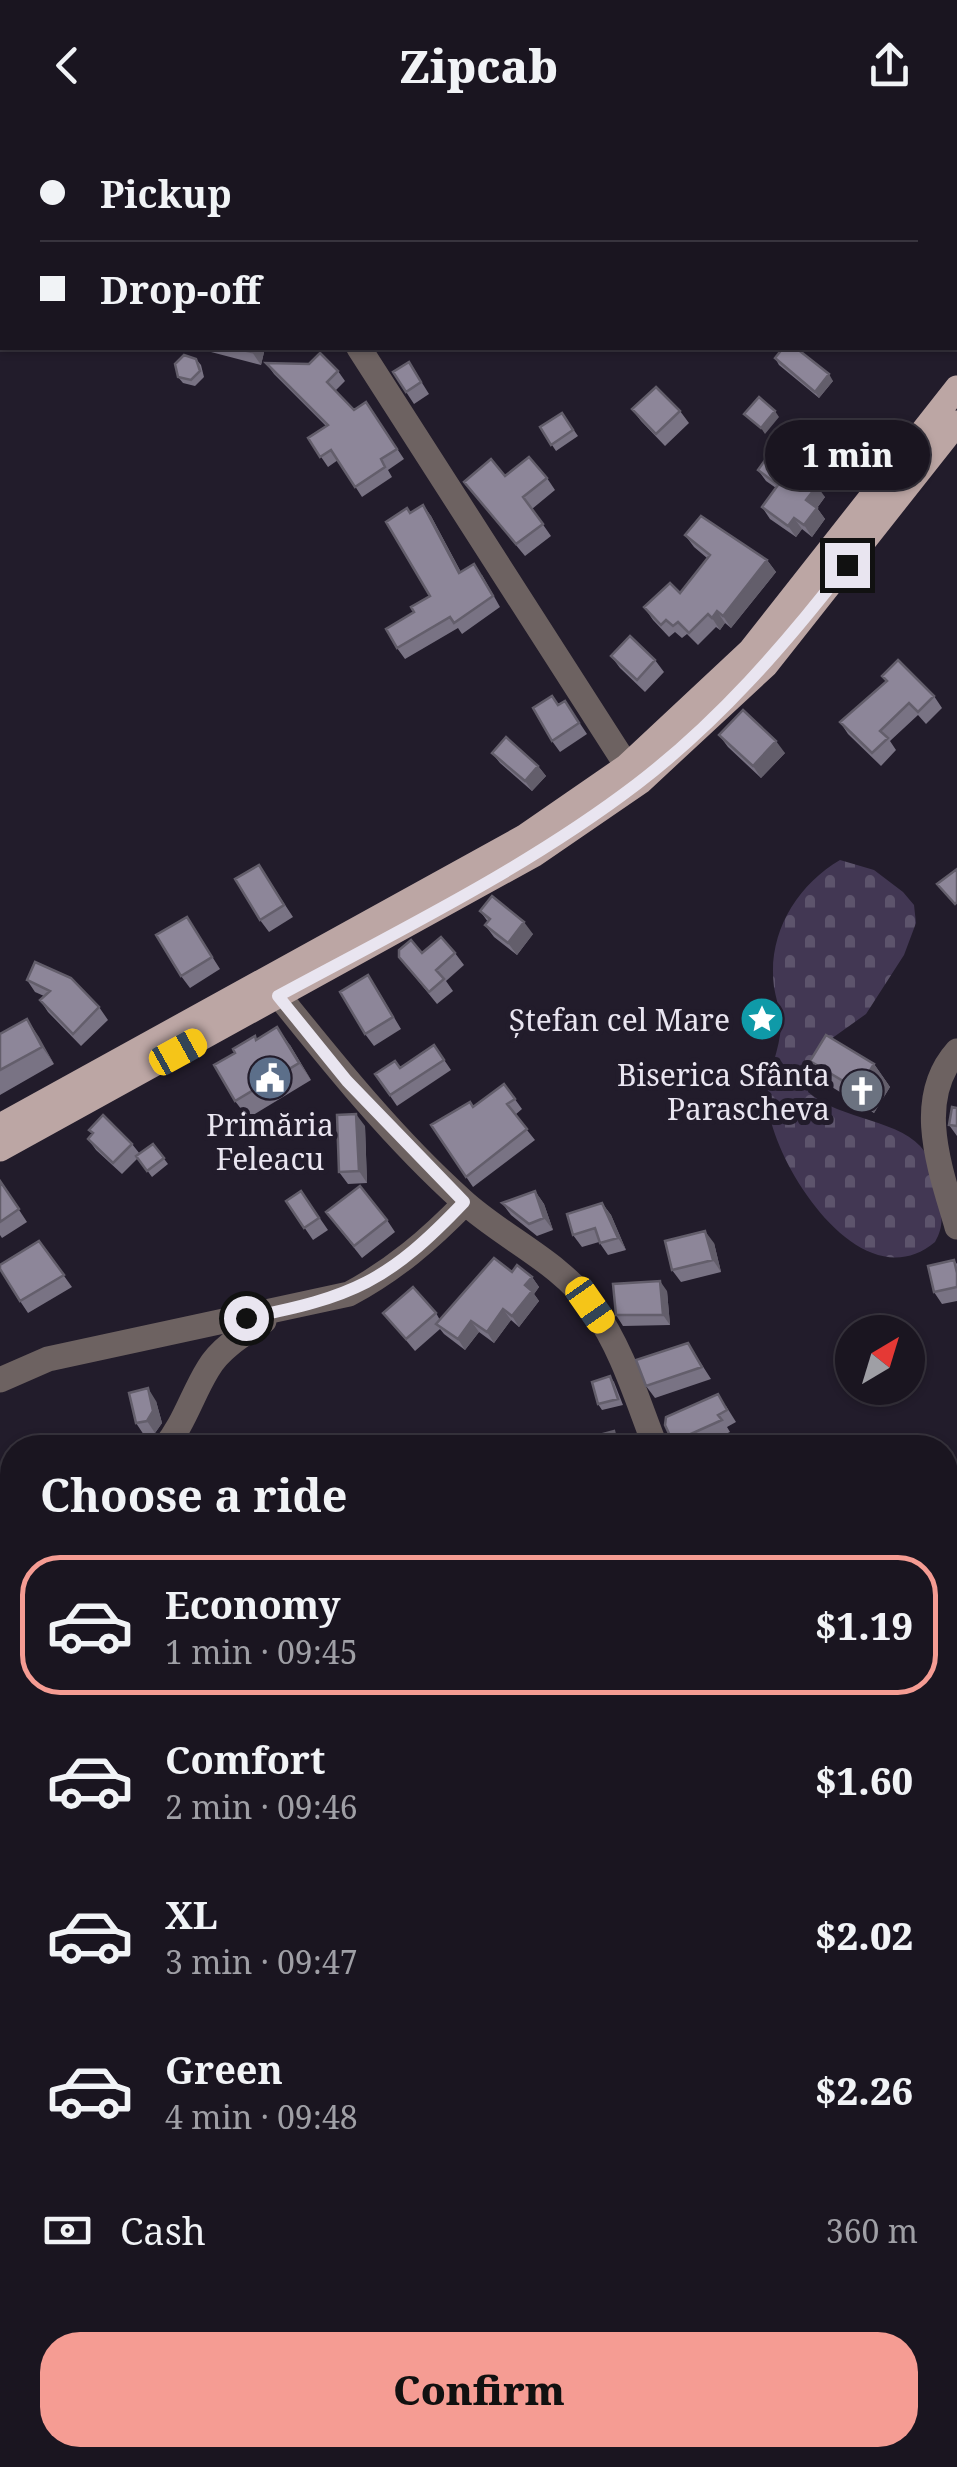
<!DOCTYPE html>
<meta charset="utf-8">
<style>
:root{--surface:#1a1520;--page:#27222d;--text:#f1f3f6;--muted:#9f9fa5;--line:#38343e;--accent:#f59c93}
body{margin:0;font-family:"Noto Serif",serif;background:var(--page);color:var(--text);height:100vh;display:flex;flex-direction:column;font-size:38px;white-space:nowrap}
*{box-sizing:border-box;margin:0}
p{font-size:32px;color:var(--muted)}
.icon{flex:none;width:55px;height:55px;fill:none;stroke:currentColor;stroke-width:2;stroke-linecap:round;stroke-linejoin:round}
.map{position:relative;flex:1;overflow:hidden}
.details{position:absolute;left:0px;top:1305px;width:958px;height:1032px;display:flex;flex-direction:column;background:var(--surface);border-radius:40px 40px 0 0;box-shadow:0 2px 8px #0004,0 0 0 2px var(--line)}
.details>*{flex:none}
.hud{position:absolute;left:0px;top:0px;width:958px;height:220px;box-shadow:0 2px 8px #0004,0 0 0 2px var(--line);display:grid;align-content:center;height:220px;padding:0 40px;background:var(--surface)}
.needle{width:65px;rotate:38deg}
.fabs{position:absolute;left:835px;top:1185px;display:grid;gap:20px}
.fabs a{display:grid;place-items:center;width:90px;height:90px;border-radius:50%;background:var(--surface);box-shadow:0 2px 8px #0004,0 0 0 2px var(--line);font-size:50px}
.end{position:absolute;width:45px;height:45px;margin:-22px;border:12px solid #e9e5f0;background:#111;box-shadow:0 0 0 5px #111}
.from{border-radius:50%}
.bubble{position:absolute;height:70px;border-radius:35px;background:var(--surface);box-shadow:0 2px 8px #0004,0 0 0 2px var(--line);font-size:32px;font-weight:800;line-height:70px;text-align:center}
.car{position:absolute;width:30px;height:60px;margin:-30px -15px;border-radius:12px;box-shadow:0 0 8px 2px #0007;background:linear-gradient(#f5c518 24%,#345 0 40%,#f5c518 0 76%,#345 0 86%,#f5c518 0)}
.hud b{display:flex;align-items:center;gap:35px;height:95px;font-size:38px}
.hud b+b{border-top:2px solid var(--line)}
.hud i{width:25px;height:25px;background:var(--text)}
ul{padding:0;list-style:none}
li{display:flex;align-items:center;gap:30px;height:140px;margin:0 20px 15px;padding:0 20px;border:5px solid transparent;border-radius:40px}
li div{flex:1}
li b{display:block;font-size:38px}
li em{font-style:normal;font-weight:800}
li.current{border-color:var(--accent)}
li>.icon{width:90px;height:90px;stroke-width:1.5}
h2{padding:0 40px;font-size:45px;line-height:120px}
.pay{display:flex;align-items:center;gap:25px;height:110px;padding:0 40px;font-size:38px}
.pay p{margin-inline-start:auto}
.cta{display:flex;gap:20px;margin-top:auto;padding:20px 40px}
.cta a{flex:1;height:115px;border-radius:40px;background:var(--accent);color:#111;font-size:40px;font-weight:800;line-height:115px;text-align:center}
header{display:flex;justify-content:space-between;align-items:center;height:130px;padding:0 40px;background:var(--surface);font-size:45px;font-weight:800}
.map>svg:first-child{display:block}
</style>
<header><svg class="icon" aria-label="back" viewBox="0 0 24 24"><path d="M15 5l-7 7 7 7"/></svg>Zipcab<svg class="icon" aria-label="share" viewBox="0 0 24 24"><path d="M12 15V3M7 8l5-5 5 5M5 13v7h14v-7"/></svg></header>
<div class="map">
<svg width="957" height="2337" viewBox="0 0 957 2337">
<defs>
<pattern id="cemetery-stones" width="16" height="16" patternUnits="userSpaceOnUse" patternTransform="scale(2.5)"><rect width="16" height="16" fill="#423753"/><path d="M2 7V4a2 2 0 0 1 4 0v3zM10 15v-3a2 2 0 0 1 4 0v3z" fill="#5d546c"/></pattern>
</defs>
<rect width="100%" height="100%" fill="#221c2b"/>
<path fill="url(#cemetery-stones)" d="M840,730L874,740L903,762L914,775L916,793L904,825L866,884L824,914L813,928L808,962C841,991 903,989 925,1022C931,1031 932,1048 935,1059C941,1079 946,1093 935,1112C862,1173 776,1038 768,977C764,949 780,923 781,895C781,882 776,870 774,857C767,804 796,756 840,730Z"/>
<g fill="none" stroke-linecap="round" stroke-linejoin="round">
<path stroke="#6d6261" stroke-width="25" d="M359,218L627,636
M279,866C336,937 395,1010 463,1071C505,1109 559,1131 593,1178C623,1220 637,1270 656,1318
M957,921C913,970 941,1041 957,1097
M0,1250L48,1229L349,1164C394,1140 429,1110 465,1073
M164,1318C184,1294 192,1265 208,1239C220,1218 244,1204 264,1191
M0,1471L12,1455
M0,1842L12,1867
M945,1887L957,1904
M736,2325L765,2337"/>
<path stroke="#bca6a4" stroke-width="25" d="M0,996L524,707L627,636L750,521L957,258
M0,1019L535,724L640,652L766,535L957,293"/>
</g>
<path fill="#797384" d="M208,218H265L261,235L211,222Z
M775,228L833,251L819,268L779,235Z
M196,229L201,235L204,247L195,256L183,253L178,247Z
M409,232L429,264L414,274L393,242Z
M266,233L338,241L345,251L335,261L354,280L366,272L404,329L388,340L392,347L362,367L338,330L328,337L308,308L326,296L274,244Z
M632,279L680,281L689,293L665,316L641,291Z
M562,283L578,306L556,321L540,297Z
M758,340L825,367L817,378L825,389L812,407L802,399L796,407L770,389L762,377L776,358L766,351Z
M505,346L547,348L555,360L532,379L551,406L525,426L464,352Z
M423,375L431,386L461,442L482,445L500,477L462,504L458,498L405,529L397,518L414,482L430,466L410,383Z
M685,405L767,430L776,442L731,498L725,493L720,500L716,497L698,515L687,504L682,508L675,502L669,507L653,490L644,477L680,463L707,428L694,417Z
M611,526L655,530L664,542L645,562L620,538Z
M882,546L934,566L942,578L926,594L918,585L890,611L896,620L881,636L848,604L840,592L886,551Z
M565,571L587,604L560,622L552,611Z
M719,605L785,623L761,648L728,617Z
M492,623L538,636L546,646L532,661L500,633Z
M259,735L293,787L269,802L260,790Z
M480,781L533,804L517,825L494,807L485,795L488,792Z
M187,787L220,839L190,858L181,846Z
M455,823L464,835L446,851L453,861L437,874L399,827Z
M27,850L99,877L108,890L81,916L48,882L40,870L44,866L35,862Z
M376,857L401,899L374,916L365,904Z
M27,889L54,934L0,965V904Z
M257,910L290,915L311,950L248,988L235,971Z
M434,915L451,940L397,976L375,944L400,938Z
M810,931L874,934L890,957L874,983L827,954Z
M504,954L522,979L515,985L535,1010L473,1057L431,995L473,977Z
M949,995L957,996V1006Z
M365,996L367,1053L348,1054L339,1042Z
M89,1000L132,1014L140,1024L153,1014L168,1034L152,1047L138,1028L122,1044L96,1020L88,1009L92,1004Z
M0,1051L27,1092L2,1108L0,1105Z
M301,1061L328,1100L313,1110L286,1071Z
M535,1061L544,1074L553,1100L537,1106L511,1085L502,1073Z
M602,1073L611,1085L626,1120L608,1125L599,1112L582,1117L573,1105Z
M326,1082L387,1090L395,1102L362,1128Z
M39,1111L72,1157L28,1183L20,1171Z
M714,1113L721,1142L681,1152L672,1140Z
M954,1130L957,1134V1171L942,1174L934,1162Z
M512,1142L532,1147L539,1157L534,1164L539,1171L519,1197L511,1190L494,1213L479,1202L465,1220L444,1204L440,1199L415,1221L383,1183H436L440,1190Z
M667,1161L670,1195L623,1196L616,1185Z
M688,1213L711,1249L655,1268L646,1256Z
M610,1246L614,1252L623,1275L602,1280L598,1274Z
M156,1271L162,1293L155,1303L144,1305L136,1293Z
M726,1276L736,1292L727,1297L730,1302L695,1318H677L673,1312Z
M0,1608H12V1686L0,1683Z
M957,1700V1787L945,1798V1701Z
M12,2280V2317L0,2310V2282Z
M952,2309L957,2315V2326L949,2337H919L910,2330L861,2325H945Z
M326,2325H383L382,2326L390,2337H358L352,2330L350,2337H317Z"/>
<path fill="#635e6b" d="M254,218H265L261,235L252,222Z
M829,244L833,251L819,268L815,262Z
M775,281L779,287L765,304L761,298Z
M817,356L825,367L817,378L825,389L812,407L804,395L806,370Z
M423,375L431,386L467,454L459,443Z
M794,388L802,399L796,407L788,396Z
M767,430L776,442L731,498L723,486Z
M717,481L725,493L720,500L712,488Z
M776,611L785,623L761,648L753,636Z
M538,636L546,646L532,661L525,651Z
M524,792L533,804L517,825L508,813Z
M27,889L39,907L54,934L42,917Z
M277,897L290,915L311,950L299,933Z
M874,934L890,957L874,983L858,960Z
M356,984L365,996L367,1053L359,1041Z
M535,1061L544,1074L553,1100L544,1088Z
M602,1073L611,1085L626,1120L618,1108Z
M705,1101L714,1113L721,1142L713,1130Z
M532,1147L539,1157L534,1164L539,1171L519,1197L512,1186L525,1155Z
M660,1151L667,1161L670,1195L663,1185Z
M503,1179L511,1190L494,1213L487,1202Z
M471,1191L479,1202L465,1220L458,1209Z
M148,1258L156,1271L162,1293L155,1303L147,1291Z
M614,1301L622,1313L624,1318H618Z
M945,2111L949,2117L945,2133Z
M952,2309L957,2315V2326L949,2337H931L940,2325H945V2318Z
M342,2325H349L352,2330L350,2337H338Z
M898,2325H907L910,2330L907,2337H892Z"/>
<path fill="#8d8699" stroke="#635e6b" stroke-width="2.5" d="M0,0H11L17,2H2V27L0,25Z
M233,218H254L252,222Z
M783,218H796L829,244L815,262L775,228Z
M320,223L338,241L327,252L354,280L366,272L397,319L381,329L385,337L355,357L331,320L320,327L308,308L328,295L266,233L309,234Z
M184,225L196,229L200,241L191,250L178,247L175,234Z
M409,232L421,252L406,262L393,242Z
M656,257L680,281L656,304L632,279Z
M759,267L775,281L761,298L744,284Z
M562,283L573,300L551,315L540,297Z
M768,326L817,356L806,370L817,378L804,395L794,388L788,396L762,377L778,355L758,340Z
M529,327L547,348L523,367L543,394L516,414L464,352L491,329L505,346Z
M423,375L459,443L474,434L493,466L454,493L450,487L397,518L386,499L414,482L411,477L430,466L386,392L407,378L410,383Z
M701,386L767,430L723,486L717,481L712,488L708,484L689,503L678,492L673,496L666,490L661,495L644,477L670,453L680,463L710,425L685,405Z
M630,506L655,530L637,550L611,526Z
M898,530L934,566L918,582L909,573L880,601L888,608L872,623L840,592L887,551L882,546Z
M552,566L558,575L565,571L579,593L552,611L533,578Z
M743,580L776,611L753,636L719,605Z
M506,607L538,636L525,651L492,623Z
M259,735L284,775L260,790L235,749Z
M957,739V772L955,774L937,754Z
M492,766L524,792L508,813L485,795L490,789L480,781Z
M187,787L212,827L181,846L156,805Z
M441,807L455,823L436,840L444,849L429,862L399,827V820L411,810L422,823Z
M35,832L71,848L99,877L73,904L40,870L50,861L27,850Z
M368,845L393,887L365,904L340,862Z
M27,889L42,917L0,940V904Z
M277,897L299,933L235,971L214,935L235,923L233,919L255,906L256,910Z
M826,905L874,934L858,960L810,931Z
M434,915L444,930L390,965L375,944L395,931L400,938Z
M504,954L515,969L507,974L527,999L466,1047L431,995L470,972L473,977Z
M952,977L957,978V996L949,995Z
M356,984L359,1041L339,1042L337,985Z
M103,985L132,1014L113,1033L88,1009L93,1003L89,1000Z
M153,1014L164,1028L147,1041L136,1026Z
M0,1051L19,1079L0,1092Z
M360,1056L387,1090L354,1116L326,1082Z
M301,1061L319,1088L304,1098L286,1071Z
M535,1061L544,1088L529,1094L502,1073Z
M602,1073L618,1108L600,1113L595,1098L573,1105L567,1084Z
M705,1101L713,1130L672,1140L665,1111Z
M39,1111L64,1145L20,1171L0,1139V1135Z
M494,1128L512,1142L517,1135L532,1147L525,1155L532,1161L512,1186L503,1179L487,1202L471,1191L458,1209L436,1194Z
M954,1130L957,1143V1157L934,1162L928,1136Z
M660,1151L663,1185H616L613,1154Z
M413,1157L436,1183L406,1209L383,1183Z
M688,1213L702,1237L646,1256L636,1230Z
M610,1246L618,1269L598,1274L592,1252Z
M148,1258L153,1281L147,1291L136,1293L129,1263Z
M718,1264L727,1280L718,1285L722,1290L673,1312L665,1295L666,1287Z
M614,1301L618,1318H578L577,1311Z
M0,1608H12V1677L0,1674Z
M952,1694L957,1700V1762L945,1773V1701Z
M957,1819V1851L956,1852L945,1838V1829Z
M4,2275L12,2280V2306L11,2309L0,2303V2282Z
M945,2303L952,2309L945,2318Z
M326,2325H342L338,2337H317L320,2330Z
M349,2325H382L385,2330L376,2337H368L360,2327L354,2331Z
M861,2325H898L892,2337H855Z
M911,2325H940L931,2337H927Z"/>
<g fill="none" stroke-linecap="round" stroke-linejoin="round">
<path stroke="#e9e5f0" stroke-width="12" d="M246,1188C353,1167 388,1152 464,1072L347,951L278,866C400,800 527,738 637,654C718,592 785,515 847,435"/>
</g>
<defs>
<symbol id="sight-disc" viewBox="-11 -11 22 22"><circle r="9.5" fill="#0f9aa8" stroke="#221c2b"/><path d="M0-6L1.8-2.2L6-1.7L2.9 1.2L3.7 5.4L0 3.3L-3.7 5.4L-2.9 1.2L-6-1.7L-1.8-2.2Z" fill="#fff"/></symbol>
<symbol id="civic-disc" viewBox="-11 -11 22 22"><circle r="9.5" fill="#5c6f8a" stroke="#221c2b"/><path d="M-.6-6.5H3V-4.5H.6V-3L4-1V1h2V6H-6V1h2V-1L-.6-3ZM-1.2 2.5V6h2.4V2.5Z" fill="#fff"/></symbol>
<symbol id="church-disc" viewBox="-11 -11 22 22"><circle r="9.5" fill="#6b7280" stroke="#221c2b"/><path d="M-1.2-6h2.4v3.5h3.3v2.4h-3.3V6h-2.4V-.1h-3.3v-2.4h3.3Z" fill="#fff"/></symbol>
</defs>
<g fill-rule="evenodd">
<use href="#sight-disc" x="737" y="864" width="50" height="50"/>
<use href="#civic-disc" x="245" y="923" width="50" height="50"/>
<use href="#church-disc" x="837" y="936" width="50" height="50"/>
</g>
<g text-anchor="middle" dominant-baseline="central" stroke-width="10" stroke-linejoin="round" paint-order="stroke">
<g font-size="30" fill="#e9e5f0" stroke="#221c2b" text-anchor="end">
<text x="730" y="889">Ștefan cel Mare</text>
<text x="830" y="944">Biserica Sfânta<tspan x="830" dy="34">Parascheva</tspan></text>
<text x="270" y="994" text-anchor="middle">Primăria<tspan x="270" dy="34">Feleacu</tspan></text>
</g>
</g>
</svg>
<div class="fabs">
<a><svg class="needle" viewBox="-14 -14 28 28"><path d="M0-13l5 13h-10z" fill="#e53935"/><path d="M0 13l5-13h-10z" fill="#9f9fa5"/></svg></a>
</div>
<i class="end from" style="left:246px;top:1188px"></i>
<i class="end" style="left:847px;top:435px"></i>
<div class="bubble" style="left:765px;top:290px;width:165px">1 min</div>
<i class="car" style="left:178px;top:922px;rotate:61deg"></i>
<i class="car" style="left:590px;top:1175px;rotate:145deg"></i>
<div class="hud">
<b><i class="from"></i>Pickup</b>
<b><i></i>Drop-off</b>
</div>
<section class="details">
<h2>Choose a ride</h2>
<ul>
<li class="current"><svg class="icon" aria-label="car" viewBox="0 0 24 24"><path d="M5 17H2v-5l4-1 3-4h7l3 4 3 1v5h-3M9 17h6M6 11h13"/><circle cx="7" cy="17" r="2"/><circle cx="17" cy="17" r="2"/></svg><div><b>Economy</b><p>1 min · 09:45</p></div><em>$1.19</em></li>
<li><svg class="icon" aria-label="car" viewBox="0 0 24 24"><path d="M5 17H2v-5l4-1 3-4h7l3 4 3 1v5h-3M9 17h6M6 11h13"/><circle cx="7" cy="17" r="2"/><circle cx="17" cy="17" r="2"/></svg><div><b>Comfort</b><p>2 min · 09:46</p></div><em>$1.60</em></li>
<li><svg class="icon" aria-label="car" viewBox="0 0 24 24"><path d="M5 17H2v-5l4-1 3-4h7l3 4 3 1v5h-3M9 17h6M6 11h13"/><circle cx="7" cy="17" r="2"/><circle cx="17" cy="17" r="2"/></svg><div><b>XL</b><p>3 min · 09:47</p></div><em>$2.02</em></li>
<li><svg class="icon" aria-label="car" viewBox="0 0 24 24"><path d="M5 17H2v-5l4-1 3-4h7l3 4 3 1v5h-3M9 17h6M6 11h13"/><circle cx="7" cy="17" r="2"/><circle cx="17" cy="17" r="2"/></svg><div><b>Green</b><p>4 min · 09:48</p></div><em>$2.26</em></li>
</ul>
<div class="pay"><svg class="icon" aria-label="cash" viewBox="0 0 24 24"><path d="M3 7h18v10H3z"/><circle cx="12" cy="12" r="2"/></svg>Cash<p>360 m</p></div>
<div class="cta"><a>Confirm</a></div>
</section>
</div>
